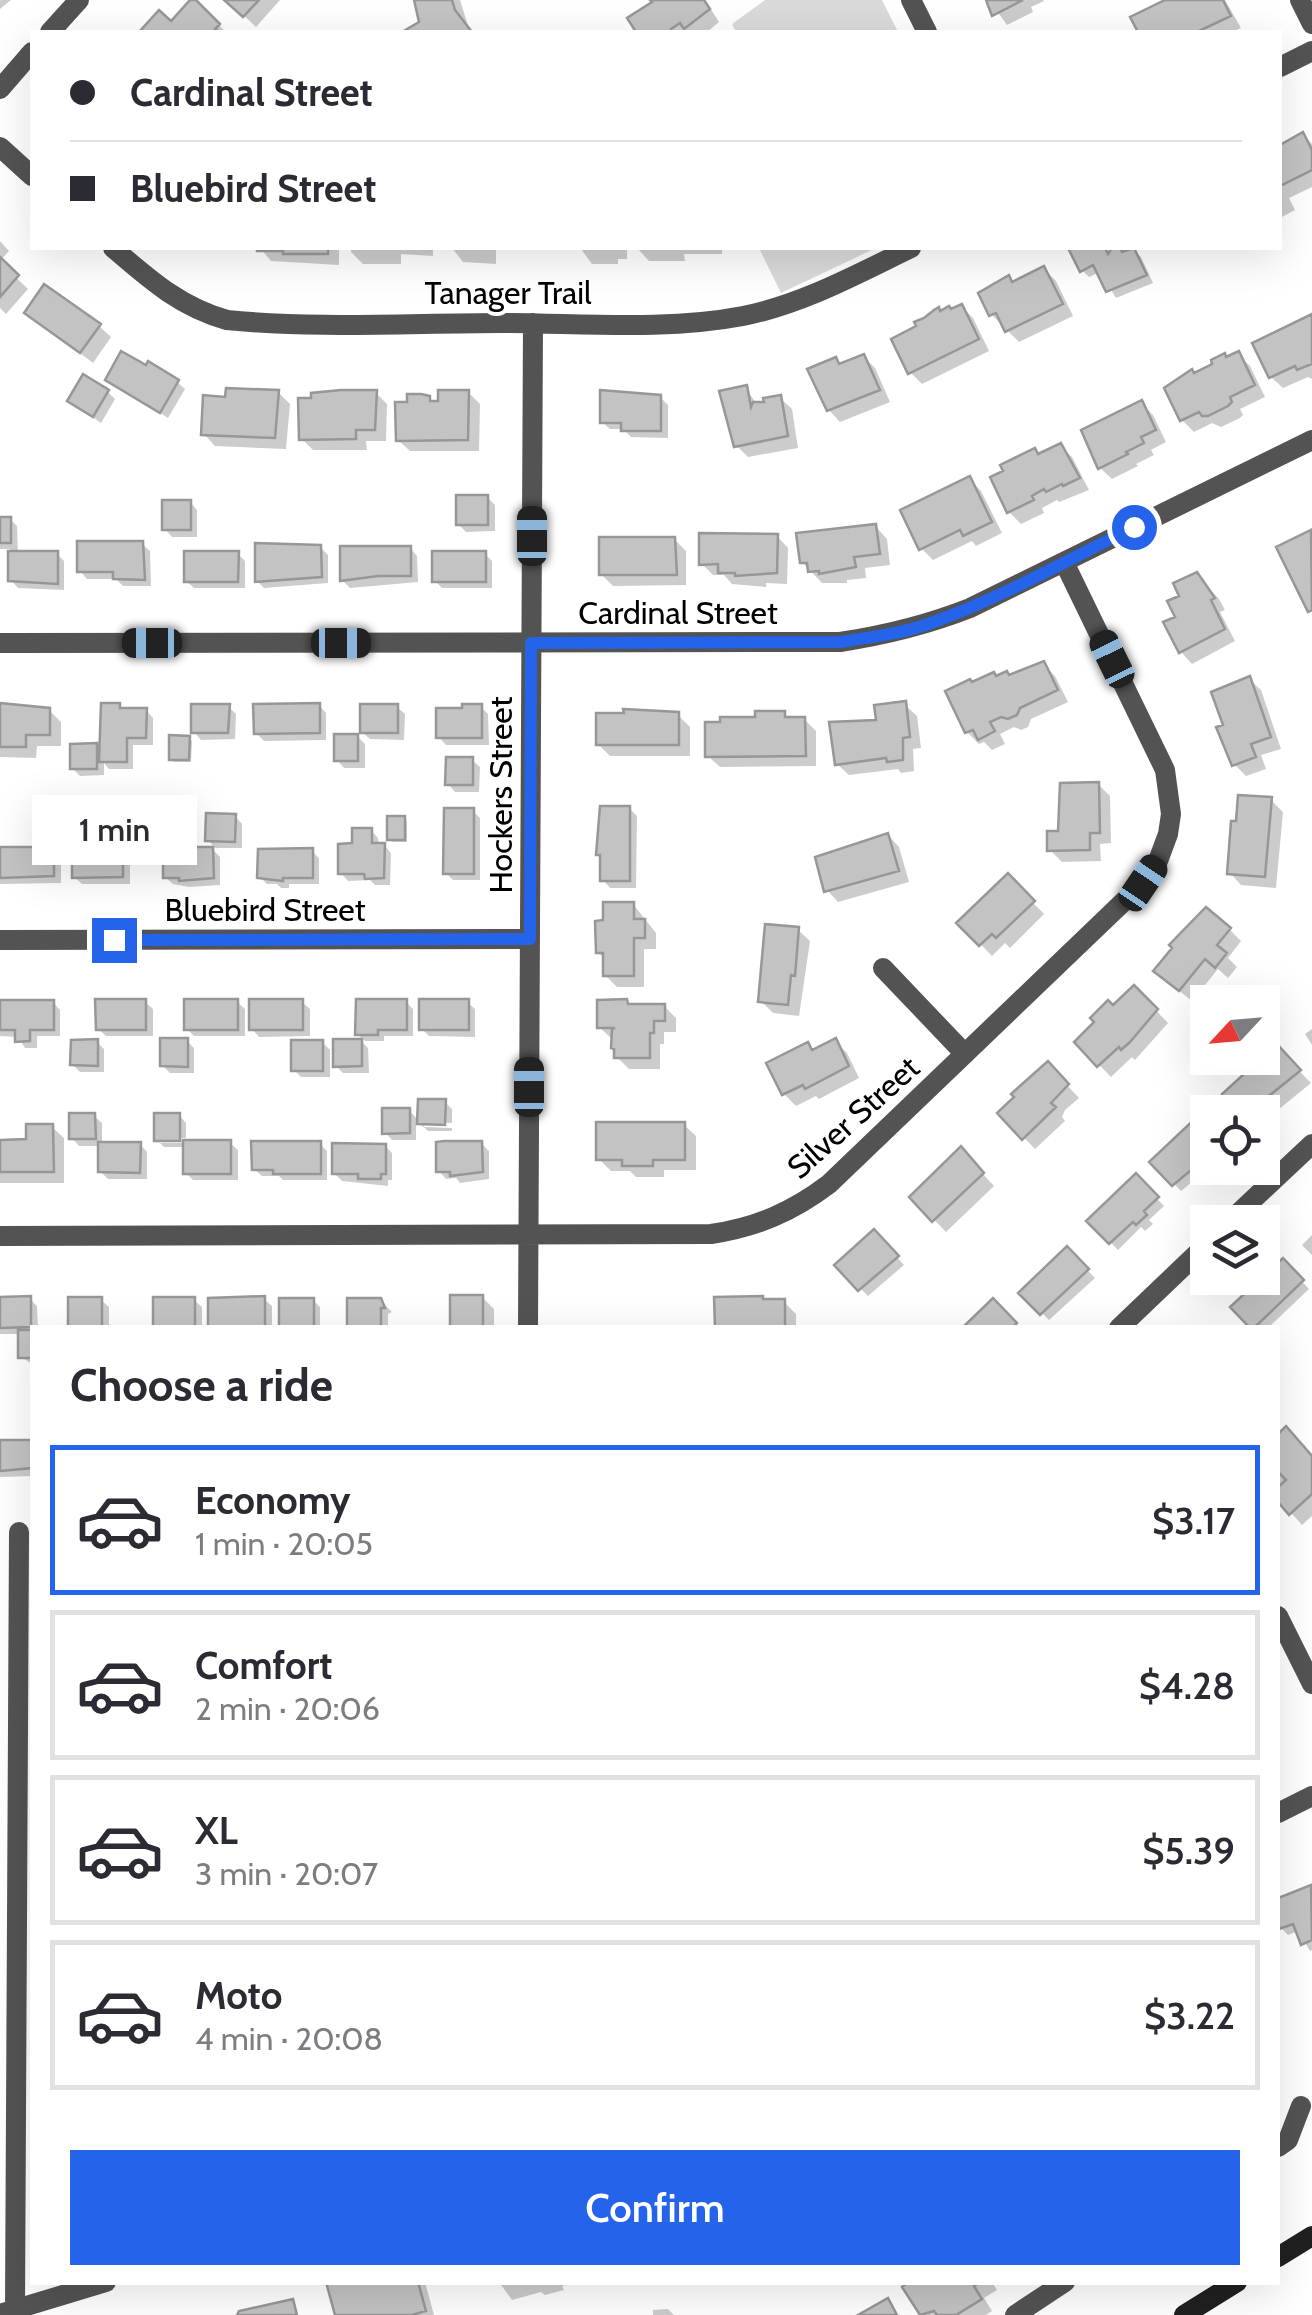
<!DOCTYPE html>
<meta charset="utf-8">
<style>
:root{--surface:#fff;--page:#f7f7f7;--text:#2b2b33;--muted:#7c7c81;--line:#e1e1e2;--accent:#2563eb}
body{margin:0;font-family:Cabin,sans-serif;background:var(--page);color:var(--text);height:100vh;display:flex;flex-direction:column;font-size:38px;white-space:nowrap}
*{box-sizing:border-box;margin:0}
p{font-size:32px;color:var(--muted)}
.icon{flex:none;width:55px;height:55px;fill:none;stroke:currentColor;stroke-width:2;stroke-linecap:round;stroke-linejoin:round}
.map{position:relative;flex:1;overflow:hidden}
.side{position:absolute;left:30px;top:1325px;width:1250px;height:960px;display:flex;flex-direction:column;background:var(--surface);border-radius:0px;box-shadow:0 10px 40px #0002}
.side>*{flex:none}
.top-card{position:absolute;left:30px;top:30px;width:1252px;height:220px;border-radius:0px;box-shadow:0 10px 40px #0002;display:grid;align-content:center;height:220px;padding:0 40px;background:var(--surface)}
.needle{width:65px;rotate:244deg}
.fabs{position:absolute;left:1190px;top:985px;display:grid;gap:20px}
.fabs a{display:grid;place-items:center;width:90px;height:90px;border-radius:0px;background:var(--surface);box-shadow:0 10px 40px #0002;font-size:50px}
.end{position:absolute;width:45px;height:45px;margin:-22px;border:12px solid #2563eb;background:#fff;box-shadow:0 0 0 5px #fff}
.from{border-radius:50%}
.bubble{position:absolute;height:70px;border-radius:0px;background:var(--surface);box-shadow:0 10px 40px #0002;font-size:32px;font-weight:600;line-height:70px;text-align:center}
.car{position:absolute;width:30px;height:60px;margin:-30px -15px;border-radius:12px;box-shadow:0 0 8px 2px #0007;background:linear-gradient(#222 24%,#8ab4d8 0 40%,#222 0 76%,#8ab4d8 0 86%,#222 0)}
.top-card b{display:flex;align-items:center;gap:35px;height:95px;font-size:38px}
.top-card b+b{border-top:2px solid var(--line)}
.top-card i{width:25px;height:25px;background:var(--text)}
ul{padding:0;list-style:none}
li{display:flex;align-items:center;gap:30px;height:150px;margin:0 20px 15px;padding:0 20px;border:5px solid var(--line);border-radius:0px}
li div{flex:1}
li b{display:block;font-size:38px}
li em{font-style:normal;font-weight:600}
li.current{border-color:var(--accent)}
li>.icon{width:90px;height:90px;stroke-width:1.5}
h2{padding:0 40px;font-size:45px;line-height:120px}
.cta{display:flex;gap:20px;margin-top:auto;padding:20px 40px}
.cta a{flex:1;height:115px;border-radius:0px;background:var(--accent);color:#fff;font-size:40px;font-weight:600;line-height:115px;text-align:center}
.map>svg:first-child{display:block}
</style>
<div class="map">
<svg width="1312" height="2315" viewBox="0 0 1312 2315">
<rect width="100%" height="100%" fill="#fff"/>
<path fill="#dadada" d="M765,0H882L898,32H736L732,24Z
M759,248H876L781,293Z"/>
<path fill="#0003" d="M0,0H11L0,9Z
M227,0H280L256,27Z
M417,0H460L470,32H405L422,23Z
M653,0H705L719,22L707,32H639L630,19L655,3Z
M989,0H1043L1044,1L1031,7L1033,12L1007,25Z
M1171,0H1225L1241,28L1232,32H1141L1134,18Z
M193,1L226,32H145L160,14L172,25Z
M1303,135L1312,144V187L1289,198L1295,210L1280,218V146Z
M0,241L9,251L0,261Z
M260,248H339V265L271,261Z
M351,248H433V256L401,254V264H363L351,252Z
M452,248H496V264L463,262Z
M568,248H627V259H618V264H592L581,249Z
M637,248H722V254H684L685,261H649Z
M1071,248H1107L1111,256L1118,248L1124,254L1133,249L1141,257L1153,283L1116,298L1100,272L1089,277L1082,270Z
M0,262L28,289L6,314L0,308Z
M1044,269L1056,281L1073,316L1019,342L991,314L1009,278L1014,284Z
M961,306L973,318L989,351L922,384L910,372L940,313Z
M27,312L99,326L111,337L93,363Z
M1312,316V379L1308,377L1283,388L1271,377Z
M1238,354L1250,366L1265,397L1240,409L1243,415L1240,418L1221,427L1212,423L1194,432L1182,420Z
M864,357L875,368L890,402L840,422L829,410L835,360L841,366Z
M108,379L177,382L185,389L168,418Z
M746,389L759,407L780,398L792,409L798,448L748,457L736,445Z
M108,392L115,399L101,423L70,401Z
M278,392L290,404L286,449L215,446L204,434L228,399Z
M468,392L480,404L479,451H410L398,440L429,398L434,404Z
M376,393L387,404L386,441H366L367,450H313L301,438Z
M660,397L668,405V438L631,437L623,429H610L602,422Z
M1141,403L1153,415L1166,442L1151,450L1154,455L1136,464L1138,466L1112,479L1100,468Z
M1060,446L1072,457L1089,490L1059,502L1057,500L1042,508L1044,513L1021,524L1009,512L1040,456Z
M969,479L981,491L1002,533L976,546L972,541L933,560L921,548Z
M487,497L495,505V531L466,532L458,524Z
M190,502L197,510V537H172L165,529Z
M0,519H10L17,526L18,554L56,553L64,561V590L18,588L11,580L10,549H0Z
M876,527L887,539L890,565L865,568L866,578L847,580V583H822L802,562Z
M777,536L788,548L787,584L766,583V587L732,584L724,575H713L702,564Z
M674,539L686,551V585L613,586L601,574Z
M142,544L150,551L151,586H123L116,579H87L80,571Z
M320,547L328,555V583L264,588L257,581Z
M410,548L417,556L418,582L350,588L342,580Z
M238,554L245,561V588H194L186,581Z
M485,554L492,561V588H442L434,580Z
M1196,575L1219,599L1225,610L1220,612L1235,641L1192,664L1181,652L1178,618L1182,597Z
M1043,664L1055,676L1068,702L1031,719L1028,727L1021,730L1014,727L1000,734L1005,744L992,750L984,742L979,744L967,732L973,685L1010,677Z
M1249,679L1261,690L1281,749L1261,755L1266,769L1246,776L1234,764L1226,727Z
M319,705L326,713V740L264,741L256,733Z
M905,705L917,716L921,748L913,749L914,771L901,773L898,769L849,775L837,764L878,723Z
M119,706L124,710H146L153,718V745H133V769H109L104,763V775L80,776L72,768L96,746L102,752Z
M480,706L488,714L489,745H446L439,737Z
M0,707L49,710L61,722V746H37L36,758L0,757Z
M229,707L236,714L235,739L201,740L194,732Z
M397,707L405,714L404,740L370,739L362,732Z
M784,713L790,720L804,719L816,731V766L720,767L708,756L757,720Z
M678,715L690,727V756H610L598,744Z
M357,736L365,744V768H344L337,760Z
M189,738L192,741L191,762H174L171,759Z
M472,760L480,767L479,792H455L448,784Z
M1098,784L1110,796L1111,843L1100,844L1101,861L1062,862L1050,850Z
M1271,800L1283,812L1276,888L1241,885L1230,873Z
M629,808L637,816L636,888H610L603,880V858L598,854Z
M473,811L480,818V880H453L446,873Z
M235,816L242,824V848H215L208,840Z
M404,818L407,821V842H392L389,839Z
M151,819L159,827V851L122,850L130,857V884H82L74,877V850H123L116,842Z
M371,830L378,838L379,846L384,845L391,853L390,885H375L370,880L348,881L341,873L355,846Z
M888,835L899,847L909,882L838,902L827,890Z
M53,849L61,857V883L0,884V850Z
M212,849L220,857V885L189,887L173,884L165,877Z
M312,851L319,858V884H289V888H281L277,884H267L260,877Z
M1008,877L1044,914L1010,948L1005,943L992,956L960,923Z
M633,904L656,933V949H644V987H617L605,975V959L598,952Z
M798,930L810,941L799,1016L773,1013L761,1001Z
M1230,930L1241,941L1228,958L1237,967L1228,978L1218,969L1192,1001L1168,982Z
M1134,988L1168,1023L1135,1060L1132,1057L1111,1077L1077,1042Z
M53,1002L60,1010V1036H37V1048H25L18,1037L0,1036V1003Z
M145,1002L153,1009V1036H106L98,1029Z
M237,1002L245,1009V1036H194L187,1029Z
M302,1002L310,1009V1036L259,1037L252,1029Z
M406,1002L413,1009V1036H384V1041H361H365L357,1034Z
M467,1002L475,1009V1037L429,1036L422,1029Z
M626,1002L631,1007L664,1006L676,1018V1032H664V1044H660V1069H629L617,1057L615,1038H611L599,1027Z
M1312,1029V1045L1305,1034Z
M187,1041L194,1048V1073H170L162,1065Z
M361,1041L368,1048L369,1073H343L336,1066Z
M835,1041L847,1053L859,1078L819,1099L816,1096L796,1106L784,1094L808,1045L815,1052Z
M97,1042L104,1049V1072H80L72,1064Z
M322,1042L330,1050V1077H301L294,1070Z
M1277,1048L1311,1083L1262,1123V1112H1241L1225,1094Z
M1048,1065L1079,1098L1065,1110L1062,1117L1065,1121L1035,1149L1000,1113Z
M445,1102L452,1109V1123L424,1122V1127L452,1128V1131H428L416,1120V1140H392L385,1132L409,1110L420,1122Z
M179,1115L186,1123V1138H160V1143H230L238,1150V1180H193L186,1173V1147H164L156,1139Z
M94,1116L102,1123V1144H140L147,1152V1179H108L100,1171V1146H79L72,1138Z
M684,1125L696,1136V1170H664V1177H636L630,1171H611L599,1159Z
M1208,1125L1209,1168L1181,1191L1153,1162Z
M52,1127L64,1138V1183H0V1142H29Z
M481,1143L489,1151V1179L460,1183L456,1178L446,1179L439,1171Z
M320,1144L327,1151V1180H283L279,1176H262L254,1169Z
M385,1146L392,1153V1180H388V1186L342,1181L334,1173Z
M972,1162L994,1186L946,1232L912,1197Z
M1136,1177L1164,1206L1149,1220L1153,1224L1145,1231L1141,1227L1118,1250L1090,1221Z
M874,1232L904,1265L868,1296L837,1265Z
M1312,1235V1255L1302,1245Z
M1067,1249L1095,1278L1049,1320L1022,1293Z
M1283,1261L1309,1289L1268,1328H1253Z
M482,1297L494,1309V1328H452Z
M0,1299H30L37,1306L38,1328H32V1364L21,1357V1334H0Z
M264,1299L272,1306V1328L210,1326Z
M101,1300L109,1307V1328L71,1326Z
M194,1300L202,1307V1328H156Z
M313,1300L320,1307V1328L282,1326Z
M380,1300L392,1312L388,1314V1328H350Z
M784,1302L796,1314V1328H717Z
M1286,1430L1312,1458V1516L1302,1525L1278,1498V1437Z
M0,1443H32V1476L0,1477Z
M1311,1888L1312,1950L1310,1951L1298,1931L1288,1935L1281,1928L1278,1901Z
M334,2282H425L434,2315H338Z
M499,2282H572L562,2286L564,2290L545,2295L541,2292L512,2300Z
M913,2282H992L997,2290L984,2298L992,2311L986,2315H923L905,2287Z
M668,2309L674,2315H653V2310Z"/>
<path fill="#c3c3c3" stroke="#979797" stroke-width="2.5" d="M190,0H196L220,24L215,29L219,32H139L159,10L171,21Z
M224,0H259L243,17Z
M414,0H452L455,10L472,32H402L419,22Z
M650,0H704L710,9L684,29L680,23L671,29L673,32H636L627,18L652,2Z
M986,0H1023L992,16Z
M1165,0H1223L1231,16L1197,32H1138L1130,17Z
M1303,132L1312,150V170L1280,186V145Z
M257,248H328V254H283V251H257Z
M1068,248H1105L1108,254L1112,248H1120L1122,252L1134,248L1147,275L1106,292L1093,265L1080,272Z
M0,257L19,275L0,297Z
M1044,266L1063,304L1005,332L996,313L989,316L978,293L1009,275L1012,282Z
M44,284L101,324L80,353L24,313Z
M962,304L979,339L908,374L891,339L916,326L914,322L924,318L934,310L939,307L940,311L949,306L951,309Z
M1312,314V364L1297,370L1295,366L1269,378L1252,343Z
M121,351L146,365L148,361L179,380L160,413L105,380Z
M1239,351L1255,385L1230,397L1232,402L1228,406L1208,416H1202L1199,412L1180,421L1164,388L1192,369L1194,373L1212,364L1211,360L1225,353L1226,357Z
M864,354L880,390L827,411L807,369L836,357L839,364Z
M83,374L109,390L93,417L67,401Z
M747,385L751,407L753,402H764L763,398L781,395L788,436L734,447L719,391Z
M226,388L279,390L275,438L201,435L203,395L225,397Z
M341,390H377L375,430H356V439L299,440L298,398H311V393Z
M438,390H469L468,440L396,441L395,402H407V394H421L430,396V401H438Z
M600,390L661,395V431H621V423H600Z
M1142,400L1156,430L1141,437L1144,443L1126,452L1128,454L1098,469L1081,430Z
M1061,443L1080,478L1063,486L1062,484L1046,492L1044,489L1032,496L1034,500L1007,513L990,477L1003,471L1000,465L1035,448L1038,454Z
M970,476L992,522L963,536L960,530L919,550L900,510Z
M456,495H488V525H456Z
M162,500H191V530H162Z
M0,517H11V543H0Z
M876,524L880,554L854,557L856,567L819,574V571L808,572L807,563H800L796,533Z
M1311,530L1312,610L1308,612L1276,547Z
M699,533L778,534L777,573L735,576V573H718V564L699,565Z
M599,537H675L677,575H599Z
M77,541H143L145,580L113,579V572H77Z
M255,543L321,545L322,577L255,582Z
M340,546H411V576H378L340,581Z
M8,551H58V584L8,581Z
M184,551H239L238,582H184Z
M432,551H486V582H432Z
M1197,572L1215,598L1211,600L1225,629L1179,653L1163,622L1175,617L1167,601L1179,596L1173,583Z
M1044,661L1058,690L1020,708L1017,715L1008,719L1001,717L990,722L995,731L978,740L973,730L965,733L945,691L970,679L972,682L994,672L996,676L1007,671L1009,675Z
M1250,676L1271,737L1251,744L1256,757L1232,766L1216,727L1223,725L1211,692Z
M906,701L910,737L903,738V760L887,762L886,758L835,765L829,722L876,720L874,705Z
M0,703L50,708V735H26V747H0Z
M101,703H120V708H147L146,738H127V762H99Z
M320,703V733L254,734L253,704Z
M191,704H230L228,733H191Z
M360,704H398V733H360Z
M462,704H482V738H436V708H462Z
M623,709L679,712V745H596V713H624Z
M755,711H785V717H805L806,756L705,757V722H720V717H755Z
M334,734H358V761H334Z
M169,735L190,736L189,760H169Z
M97,743V769H70V744Z
M446,757H473V785H445Z
M1099,782L1100,833H1090V850L1047,851V831H1058L1060,783Z
M1238,795L1272,797L1265,877L1227,874L1231,821H1236Z
M600,806H630V881H600V855H596Z
M444,808H474V874H443Z
M206,813L236,814L235,842L205,841Z
M114,816L152,817V844L114,843Z
M387,816H405V840H387Z
M352,828H372V843H385L384,878L365,879L364,874H338V844L352,843Z
M888,833L899,871L824,892L815,857Z
M0,847H54V876L0,878Z
M72,847H123V877L72,878Z
M163,847H213L214,878L179,881V878H163Z
M313,848V878H283V881L257,878L258,849Z
M1008,873L1035,901L996,938L992,934L979,946L956,923Z
M603,902H634V919H645V938H634V976H603V953H596L595,921L603,920Z
M1206,907L1231,928L1217,945L1227,953L1215,968L1205,959L1179,991L1153,971L1172,948L1169,945Z
M765,924L799,927L795,976L791,975L788,1005L758,1002Z
M1134,985L1158,1009L1130,1042L1121,1050L1119,1047L1097,1067L1074,1042L1094,1022L1090,1018L1108,1000L1113,1005Z
M95,999H146V1030H96Z
M184,999H238V1030H184Z
M249,999H303V1030H249Z
M356,999H407V1030H378V1035H355Z
M419,999H469V1030H419Z
M627,999L628,1004H665V1021H654V1033H650V1058H614V1049L611,1048L612,1029L615,1028H597V1000Z
M0,1000H54V1030H30V1041L15,1042V1030H0Z
M160,1038H188V1067L160,1066Z
M836,1038L849,1066L805,1089L803,1085L782,1095L766,1063L808,1042L812,1050Z
M98,1039V1066L70,1065L71,1040Z
M333,1039H362V1066L333,1067Z
M291,1040H323V1071H291Z
M1277,1044L1301,1070L1249,1112H1238L1222,1094Z
M1048,1061L1069,1084L1051,1103L1056,1107L1022,1140L997,1113L1014,1097L1011,1094Z
M418,1099H446L445,1125L417,1124Z
M382,1108H410V1133L382,1134Z
M69,1113H95L96,1139H69Z
M154,1113H180V1141H154Z
M1200,1114L1208,1122V1156L1172,1186L1149,1162Z
M596,1122H685V1160H653V1166H622V1160H596Z
M26,1124H53L54,1172H0V1140L26,1139Z
M183,1140H231V1174H183Z
M251,1141H321V1174H273V1170H252Z
M444,1141H482L483,1172L450,1176V1172H436V1142Z
M98,1142H141L140,1173L98,1172Z
M332,1143L386,1144V1174H381V1179H358V1174H332Z
M961,1146L984,1173L932,1222L909,1197Z
M1136,1173L1159,1197L1144,1211L1147,1215L1136,1225L1133,1222L1109,1244L1086,1221Z
M874,1229L899,1256L858,1291L834,1265Z
M1067,1246L1089,1269L1040,1315L1018,1293Z
M1283,1258L1304,1280L1254,1328H1250L1230,1307Z
M450,1295H483V1328H450Z
M31,1296V1327L0,1328V1297Z
M265,1296V1327H208V1298Z
M763,1296V1299H785V1328H715L714,1297Z
M68,1297H102V1327H68Z
M153,1297H195V1328H153Z
M279,1298H314V1327H279Z
M347,1298H381L385,1308H381V1327L347,1328Z
M993,1298L1017,1323L1012,1328H962Z
M18,1330H32V1358H18Z
M1286,1426L1312,1456V1494L1289,1515L1278,1502V1487L1286,1480L1278,1472V1434Z
M0,1440H32V1468L0,1471Z
M1311,1885L1312,1940L1301,1945L1293,1924L1279,1929L1278,1898Z
M326,2282H418L426,2311L412,2315H335Z
M908,2282H980L974,2286L982,2299L956,2315H937L934,2311L920,2315L902,2287Z
M888,2298L897,2315H858Z
M293,2299L297,2315H237L239,2311Z"/>
<g fill="none" stroke-linecap="round" stroke-linejoin="round">
<path stroke="#535353" stroke-width="20" d="M911,0L927,32
M1300,0L1312,24
M50,32L79,0
M1280,67L1312,51
M0,89L32,52
M0,147L32,176
M113,248C149,279 180,307 227,320C317,329 410,323 501,323C580,323 665,331 743,316C803,304 857,274 911,248
M0,643L840,642C886,635 927,625 970,608L1312,440
M0,940L530,939
M883,968L965,1054
M1229,1222L1312,1144
M0,1236L711,1234C757,1227 792,1212 829,1184L1143,883L1158,861L1168,834L1171,814L1165,770L1064,562
M528,1328L533,323
M1119,1328L1208,1243
M1278,1616L1312,1684
M1278,1813L1312,1796
M1278,2147L1288,2140L1301,2106
M15,2309L19,1532
M0,2314L106,2282
M1015,2315L1065,2282"/>
<path stroke="#202020" stroke-width="20" d="M1278,2257L1312,2236
M1184,2315L1237,2282"/>
</g>
<g fill="none" stroke-linecap="round" stroke-linejoin="round">
<path stroke="#2563eb" stroke-width="12" d="M114,940L530,939L531,643L840,642C871,637 901,634 931,623C1001,598 1068,560 1134,527"/>
</g>
<g text-anchor="middle" dominant-baseline="central" stroke-width="8" stroke-linejoin="round" paint-order="stroke">
<g font-size="32" fill="#000" stroke="#fff">
<text x="508" y="292">Tanager Trail</text>
<text x="678" y="612">Cardinal Street</text>
<text transform="translate(500 795) rotate(-90)">Hockers Street</text>
<text x="265" y="909">Bluebird Street</text>
<text transform="translate(853 1117) rotate(-42)">Silver Street</text>
</g>
</g>
</svg>
<div class="fabs">
<a><svg class="needle" viewBox="-14 -14 28 28"><path d="M0-13l5 13h-10z" fill="#e53935"/><path d="M0 13l5-13h-10z" fill="#7c7c81"/></svg></a>
<a><svg class="icon" aria-label="locate" viewBox="0 0 24 24"><circle cx="12" cy="12" r="6"/><path d="M12 2v4M12 18v4M2 12h4M18 12h4"/></svg></a>
<a><svg class="icon" aria-label="layers" viewBox="0 0 24 24"><path d="M12 4l9 5-9 5-9-5zM3 14l9 5 9-5"/></svg></a>
</div>
<i class="end from" style="left:1134px;top:527px"></i>
<i class="end" style="left:114px;top:940px"></i>
<div class="bubble" style="left:32px;top:795px;width:165px">1 min</div>
<i class="car" style="left:532px;top:536px;rotate:0deg"></i>
<i class="car" style="left:152px;top:643px;rotate:270deg"></i>
<i class="car" style="left:341px;top:643px;rotate:90deg"></i>
<i class="car" style="left:1112px;top:659px;rotate:334deg"></i>
<i class="car" style="left:1143px;top:883px;rotate:34deg"></i>
<i class="car" style="left:529px;top:1087px;rotate:0deg"></i>
<div class="top-card">
<b><i class="from"></i>Cardinal Street</b>
<b><i></i>Bluebird Street</b>
</div>
<section class="side">
<h2>Choose a ride</h2>
<ul>
<li class="current"><svg class="icon" aria-label="car" viewBox="0 0 24 24"><path d="M5 17H2v-5l4-1 3-4h7l3 4 3 1v5h-3M9 17h6M6 11h13"/><circle cx="7" cy="17" r="2"/><circle cx="17" cy="17" r="2"/></svg><div><b>Economy</b><p>1 min · 20:05</p></div><em>$3.17</em></li>
<li><svg class="icon" aria-label="car" viewBox="0 0 24 24"><path d="M5 17H2v-5l4-1 3-4h7l3 4 3 1v5h-3M9 17h6M6 11h13"/><circle cx="7" cy="17" r="2"/><circle cx="17" cy="17" r="2"/></svg><div><b>Comfort</b><p>2 min · 20:06</p></div><em>$4.28</em></li>
<li><svg class="icon" aria-label="car" viewBox="0 0 24 24"><path d="M5 17H2v-5l4-1 3-4h7l3 4 3 1v5h-3M9 17h6M6 11h13"/><circle cx="7" cy="17" r="2"/><circle cx="17" cy="17" r="2"/></svg><div><b>XL</b><p>3 min · 20:07</p></div><em>$5.39</em></li>
<li><svg class="icon" aria-label="car" viewBox="0 0 24 24"><path d="M5 17H2v-5l4-1 3-4h7l3 4 3 1v5h-3M9 17h6M6 11h13"/><circle cx="7" cy="17" r="2"/><circle cx="17" cy="17" r="2"/></svg><div><b>Moto</b><p>4 min · 20:08</p></div><em>$3.22</em></li>
</ul>
<div class="cta"><a>Confirm</a></div>
</section>
</div>
